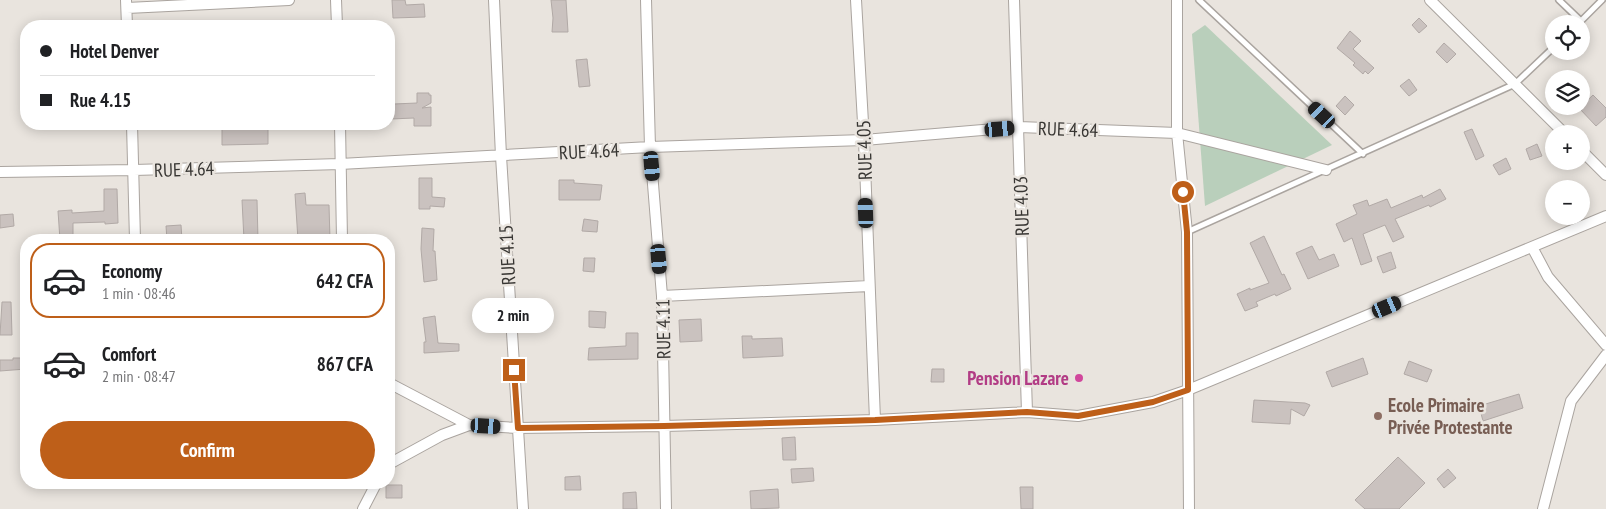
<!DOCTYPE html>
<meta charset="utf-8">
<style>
:root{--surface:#fff;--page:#f6f6f6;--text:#202124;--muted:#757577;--line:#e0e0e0;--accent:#be5f19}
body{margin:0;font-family:"PT Sans Narrow",sans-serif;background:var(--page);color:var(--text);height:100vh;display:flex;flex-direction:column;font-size:19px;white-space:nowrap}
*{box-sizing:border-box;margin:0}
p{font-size:16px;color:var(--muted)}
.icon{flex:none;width:28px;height:28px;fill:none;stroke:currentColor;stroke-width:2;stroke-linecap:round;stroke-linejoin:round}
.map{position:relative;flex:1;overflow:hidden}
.details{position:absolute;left:20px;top:234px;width:375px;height:255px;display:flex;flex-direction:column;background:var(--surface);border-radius:20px;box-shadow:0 2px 12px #0003}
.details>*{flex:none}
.top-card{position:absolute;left:20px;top:20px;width:375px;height:110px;border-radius:20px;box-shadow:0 2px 12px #0003;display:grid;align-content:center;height:110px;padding:0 20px;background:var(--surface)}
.controls{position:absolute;left:1545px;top:15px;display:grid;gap:10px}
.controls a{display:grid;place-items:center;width:45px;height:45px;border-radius:50%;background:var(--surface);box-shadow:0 2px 12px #0003;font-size:25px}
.end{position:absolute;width:22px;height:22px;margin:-11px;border:6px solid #be5f19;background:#fff;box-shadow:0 0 0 2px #fff}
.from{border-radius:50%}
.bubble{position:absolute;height:35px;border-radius:18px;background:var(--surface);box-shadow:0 2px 12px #0003;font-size:16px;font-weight:700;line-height:35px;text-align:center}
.car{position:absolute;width:15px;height:30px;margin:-15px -8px;border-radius:6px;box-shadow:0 0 4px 1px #0007;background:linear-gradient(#222 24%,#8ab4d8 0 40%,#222 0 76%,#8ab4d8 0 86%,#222 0)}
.top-card b{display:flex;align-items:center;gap:18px;height:48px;font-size:19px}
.top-card b+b{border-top:1px solid var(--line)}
.top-card i{width:12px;height:12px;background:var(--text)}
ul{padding:9px 0 0;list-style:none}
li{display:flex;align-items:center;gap:15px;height:75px;margin:0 10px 8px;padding:0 10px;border:2px solid transparent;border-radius:20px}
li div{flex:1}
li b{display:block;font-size:19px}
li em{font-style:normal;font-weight:700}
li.current{border-color:var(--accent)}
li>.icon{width:45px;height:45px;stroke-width:1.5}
.cta{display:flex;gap:10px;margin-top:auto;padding:10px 20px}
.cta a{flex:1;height:58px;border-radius:30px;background:var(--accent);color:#fff;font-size:20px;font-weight:700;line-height:58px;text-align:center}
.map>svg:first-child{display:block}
</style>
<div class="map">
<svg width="1606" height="509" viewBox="0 0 1606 509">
<rect width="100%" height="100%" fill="#e9e4de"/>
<path fill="#b9cfbb" d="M1205,25L1332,145L1205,206L1192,34Z"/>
<path fill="#cac2bf" stroke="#b1a9a6" d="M392,0H405L406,5L424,4L425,17L393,18Z
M551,0H566L568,32H552L553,18Z
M1419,18L1427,26L1419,33L1412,25Z
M1350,31L1361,41L1353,49L1374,68L1368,74L1365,71L1363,74L1353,65L1355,63L1337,48Z
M1444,43L1456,54L1447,63L1436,52Z
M587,59L590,86L579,87L576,60Z
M1409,79L1417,90L1409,96L1400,86Z
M417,93H429V95H431V103L422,108L431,107V126H414V118L391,119L390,112H394V104L417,103Z
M1593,95L1606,108V117L1596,126L1579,108Z
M1345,96L1354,105L1345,115L1336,106Z
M222,124H268V144L222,145Z
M1472,129L1484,156L1476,160L1464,132Z
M1537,144L1542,156L1530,160L1526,149Z
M1506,158L1511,169L1499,175L1493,165Z
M419,178H432V197L445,198L444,207L430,206V209H419Z
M559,180H574V183L602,185L600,200H559Z
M104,189H117L118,223L105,224V222L73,223V240H60L58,211L72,210V213L104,211Z
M1440,189L1446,199L1430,207L1429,205L1395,219L1404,237L1393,242L1385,225L1363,234L1372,261L1361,265L1352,238L1344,242L1336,224L1357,214L1353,205L1367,200L1369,206L1387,199L1391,208L1422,195L1423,198Z
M305,193L306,205H329L330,240H298L295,194Z
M242,200H257L258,240H244Z
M13,214L14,226L0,228V215Z
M584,219L598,221L597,232L582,231Z
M181,225L182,240H167L166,226Z
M422,228L434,229L433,251H435L437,280L424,282L421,249Z
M1264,236L1282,275L1284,274L1291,289L1276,296L1275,294L1256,302L1258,306L1245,311L1237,294L1250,288V290L1269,283L1250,243Z
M1312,246L1319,260L1334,254L1339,266L1308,279L1296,253Z
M1391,252L1396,268L1383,273L1377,257Z
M584,258H595L594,272L583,271Z
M2,302H11L12,335H0Z
M589,311L606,312L605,328L589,327Z
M435,316L438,343L459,344V351L424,353V342H426L423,318Z
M701,319L702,341L680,342L679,320Z
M626,333H638V359L588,360L589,348L626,346Z
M742,336H752V339L782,338L783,356L743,358Z
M13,358H26V369L0,371V360H13Z
M1363,358L1368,374L1332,387L1326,372Z
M1409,361L1432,370L1427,382L1404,374Z
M932,369H944V382H931Z
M1519,394L1523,408L1483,421L1479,406Z
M1254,400L1305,403L1310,405L1304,416L1291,409L1290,424L1252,422Z
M795,437L796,460H783L782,438Z
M1398,457L1425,483L1399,509H1365L1355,500Z
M813,468L814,481L792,483L791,469Z
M1448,469L1456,478L1444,488L1437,479Z
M580,476L581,490H565V477Z
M386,485H402V498H386Z
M1020,487H1033V509H1021Z
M778,489L779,508L751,509L750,491Z
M636,492L637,509H623V493Z"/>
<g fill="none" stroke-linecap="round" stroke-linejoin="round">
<defs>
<path id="service" d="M1199,0L1363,154
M1559,0L1581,21
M1578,24L1602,0
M1187,232L1515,84L1554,47"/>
<path id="minor" d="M126,0L127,26
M336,0L337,26
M494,0L501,156L523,509
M646,0L650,147L662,296L666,509
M856,0L864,140L875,420
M1014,0L1027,412
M1177,0V133L1187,232L1189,509
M1430,0L1565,134
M127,8L289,0
M132,124L135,240
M340,124L342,240
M1581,150L1606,175
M0,172L134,170L340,164L650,147L864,140L1019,127L1177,133L1326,170
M1532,247L1548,277L1606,345
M662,296L869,286
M389,383L469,425
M389,464L442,435L469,425L518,428L664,426L875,420L1027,412L1078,416L1153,402L1188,390L1606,216
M363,509L377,482
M1543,509L1571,401L1606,355"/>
</defs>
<use href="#service" stroke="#aaa49f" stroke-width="8"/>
<use href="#minor" stroke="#aaa49f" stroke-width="12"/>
<use href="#service" stroke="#fff" stroke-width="5"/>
<use href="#minor" stroke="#fff" stroke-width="10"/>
</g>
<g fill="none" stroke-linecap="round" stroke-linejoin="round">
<path stroke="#be5f19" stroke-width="6" d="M514,370L518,428L664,426L875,420L1027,412L1078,416L1153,402L1188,390L1187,232L1183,192"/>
</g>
<circle fill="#d1479c" stroke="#e9e4de" stroke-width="2" cx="1079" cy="378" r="5"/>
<circle fill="#8d6e63" stroke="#e9e4de" stroke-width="2" cx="1378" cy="416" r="5"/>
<g text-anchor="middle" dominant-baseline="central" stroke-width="5" stroke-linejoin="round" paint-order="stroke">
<g font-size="19" fill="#383633" stroke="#e9e4de">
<text transform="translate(1068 129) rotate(2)">RUE 4.64</text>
<text transform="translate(864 150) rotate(-92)">RUE 4.05</text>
<text transform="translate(589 151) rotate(-3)">RUE 4.64</text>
<text transform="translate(184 169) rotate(-2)">RUE 4.64</text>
<text transform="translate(1021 206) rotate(-92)">RUE 4.03</text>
<text transform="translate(507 255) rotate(-93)">RUE 4.15</text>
<text transform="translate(663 329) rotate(-91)">RUE 4.11</text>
</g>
<g font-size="19" font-weight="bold" fill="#b23c85" stroke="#e9e4de" text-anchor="end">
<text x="1069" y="378">Pension Lazare</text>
</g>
<g font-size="19" font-weight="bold" fill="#785e54" stroke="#e9e4de" text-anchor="start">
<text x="1388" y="405">Ecole Primaire<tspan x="1388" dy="22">Privée Protestante</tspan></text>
</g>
</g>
</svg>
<div class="controls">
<a><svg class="icon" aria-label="locate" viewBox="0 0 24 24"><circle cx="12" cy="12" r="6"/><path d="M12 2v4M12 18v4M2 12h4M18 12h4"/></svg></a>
<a><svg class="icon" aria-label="layers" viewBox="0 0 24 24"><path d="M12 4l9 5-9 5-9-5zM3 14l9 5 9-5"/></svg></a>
<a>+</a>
<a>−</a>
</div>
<i class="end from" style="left:1183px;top:192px"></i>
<i class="end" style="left:514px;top:370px"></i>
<div class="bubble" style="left:472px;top:298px;width:82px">2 min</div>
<i class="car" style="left:1322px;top:115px;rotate:313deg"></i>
<i class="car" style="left:1000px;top:129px;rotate:85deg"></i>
<i class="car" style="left:652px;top:166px;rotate:175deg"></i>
<i class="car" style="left:866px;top:213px;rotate:358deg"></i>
<i class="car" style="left:659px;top:259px;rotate:175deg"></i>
<i class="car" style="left:1387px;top:307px;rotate:67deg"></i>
<i class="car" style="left:486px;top:426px;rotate:93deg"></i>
<div class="top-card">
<b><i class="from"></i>Hotel Denver</b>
<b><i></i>Rue 4.15</b>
</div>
<section class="details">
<ul>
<li class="current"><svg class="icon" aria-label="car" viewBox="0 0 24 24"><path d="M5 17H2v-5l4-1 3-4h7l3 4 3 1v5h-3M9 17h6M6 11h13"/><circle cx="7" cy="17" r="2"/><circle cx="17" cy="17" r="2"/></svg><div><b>Economy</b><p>1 min · 08:46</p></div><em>642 CFA</em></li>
<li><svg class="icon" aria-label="car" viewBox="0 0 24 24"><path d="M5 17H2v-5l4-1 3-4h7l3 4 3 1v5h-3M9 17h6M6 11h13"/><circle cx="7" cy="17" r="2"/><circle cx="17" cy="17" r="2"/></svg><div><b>Comfort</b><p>2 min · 08:47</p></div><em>867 CFA</em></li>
</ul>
<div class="cta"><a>Confirm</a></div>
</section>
</div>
